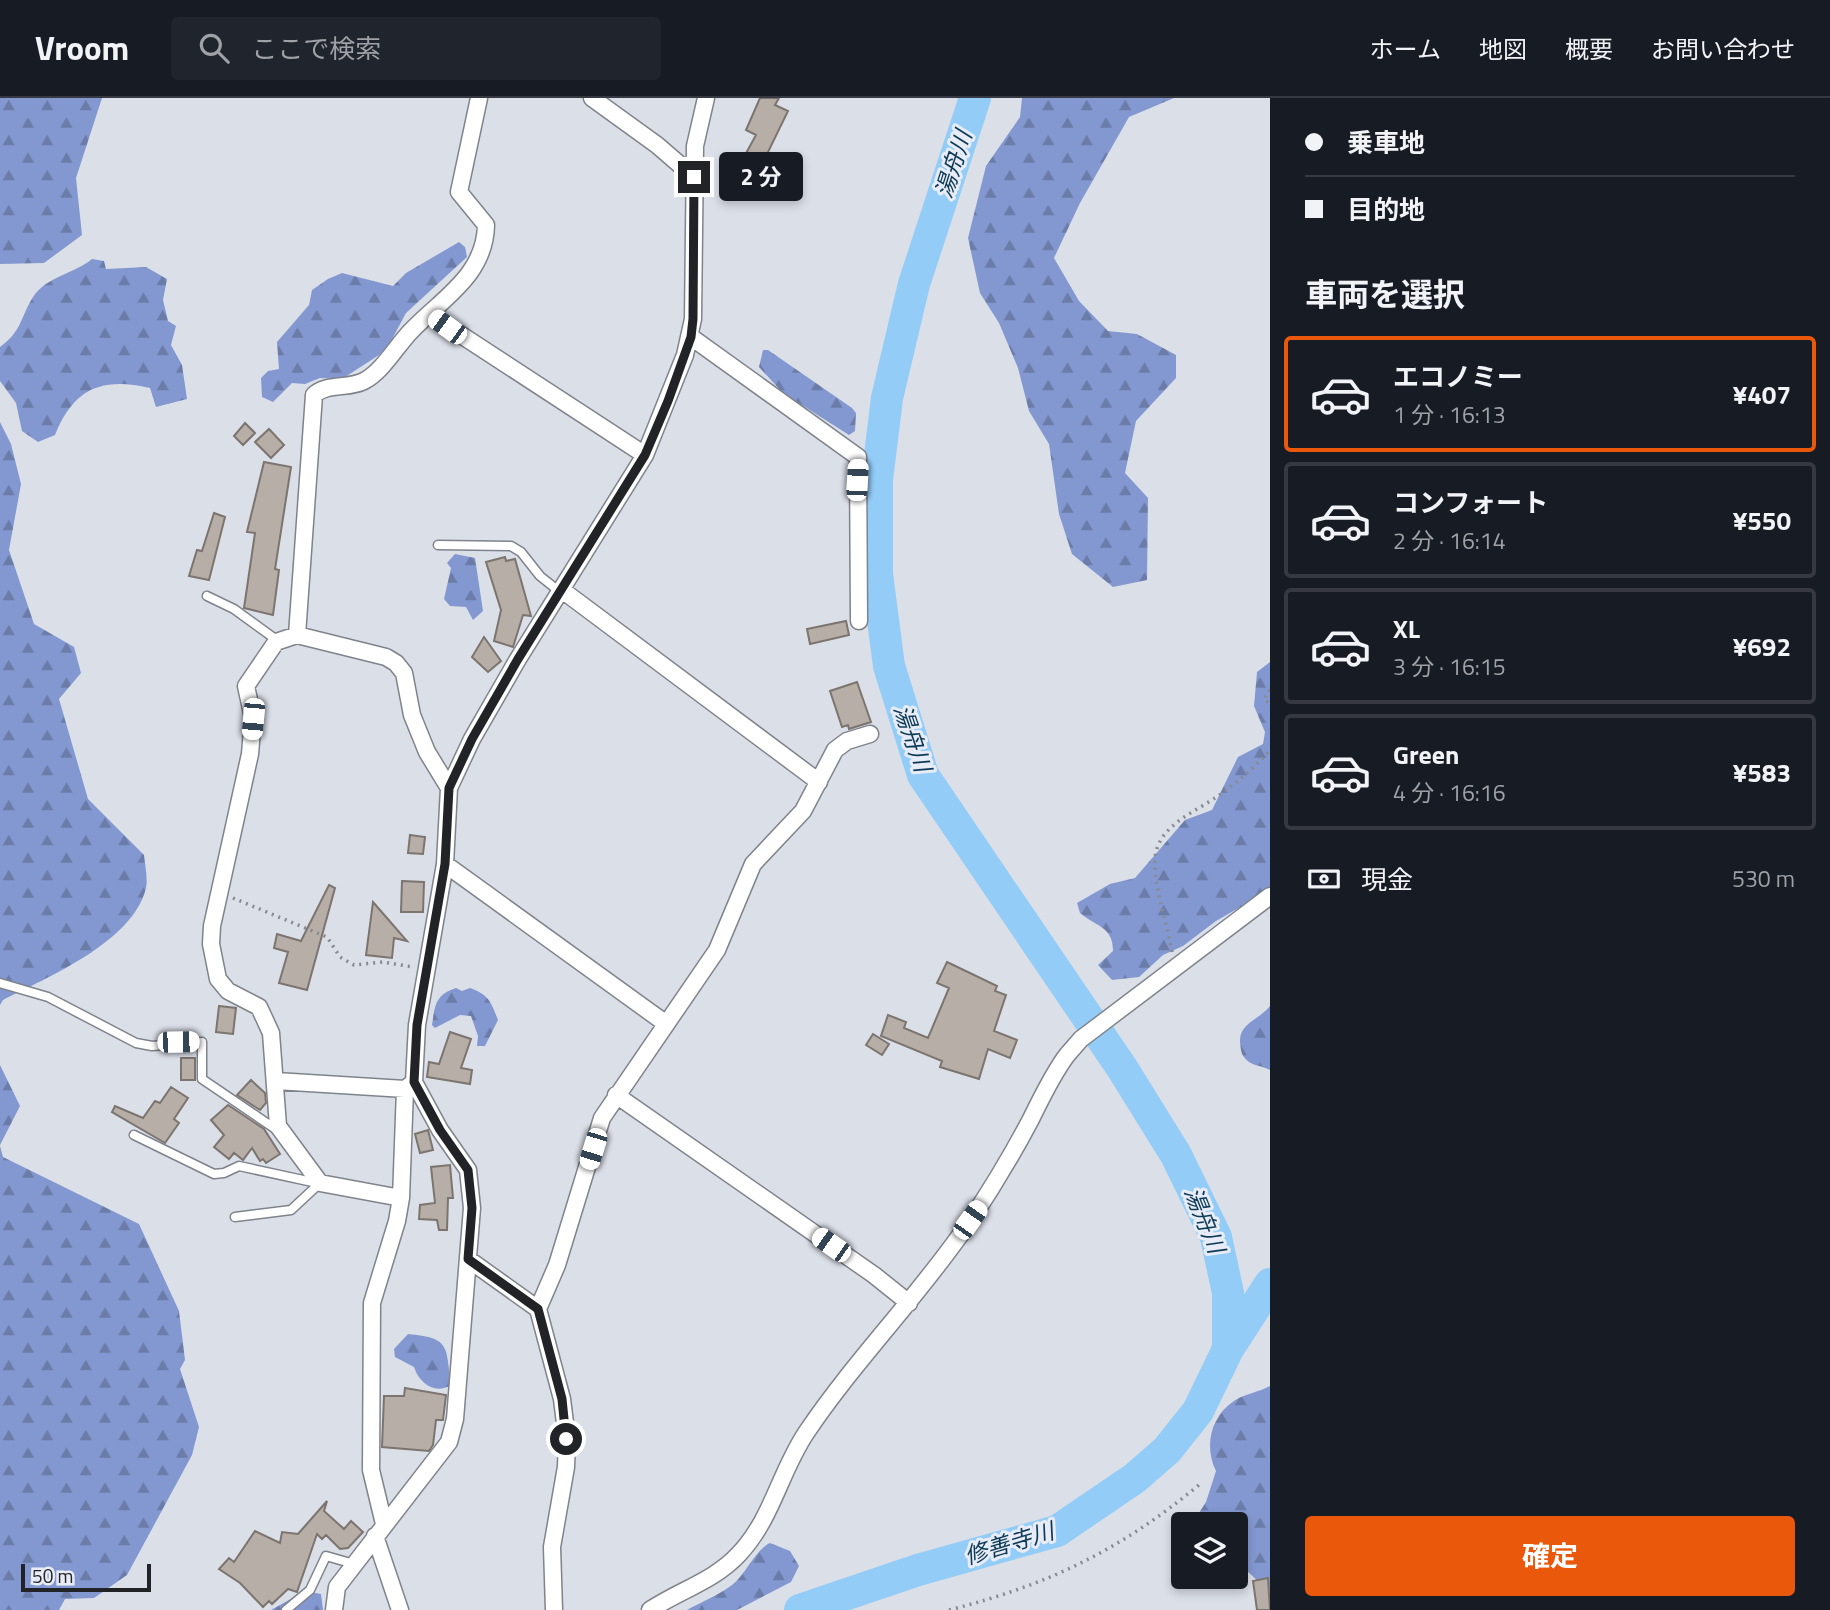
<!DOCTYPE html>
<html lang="ja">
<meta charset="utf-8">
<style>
:root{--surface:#171b24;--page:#20242c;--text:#f1f3f6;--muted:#9ea1a6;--line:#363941;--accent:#ea580c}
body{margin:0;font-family:"Titillium Web","Noto Sans JP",sans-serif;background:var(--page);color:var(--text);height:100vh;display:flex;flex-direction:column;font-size:26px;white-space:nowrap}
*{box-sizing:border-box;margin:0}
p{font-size:23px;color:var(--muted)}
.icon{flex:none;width:38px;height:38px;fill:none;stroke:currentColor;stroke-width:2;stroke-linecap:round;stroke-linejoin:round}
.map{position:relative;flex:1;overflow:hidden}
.drawer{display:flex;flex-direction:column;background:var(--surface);width:560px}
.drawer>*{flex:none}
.banner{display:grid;align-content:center;height:154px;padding:0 35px;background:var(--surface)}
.controls{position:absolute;left:1171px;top:1414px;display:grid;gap:14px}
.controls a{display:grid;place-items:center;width:77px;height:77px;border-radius:7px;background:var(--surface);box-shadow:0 4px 10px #0003;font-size:35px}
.scale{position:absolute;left:21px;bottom:18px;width:130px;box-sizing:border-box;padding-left:7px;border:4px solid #222326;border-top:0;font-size:19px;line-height:24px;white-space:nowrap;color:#222326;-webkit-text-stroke:5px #e8ecf6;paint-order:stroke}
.end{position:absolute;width:32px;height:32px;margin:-16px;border:9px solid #222326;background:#fff;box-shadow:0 0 0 4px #fff}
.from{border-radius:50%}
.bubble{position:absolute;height:49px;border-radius:7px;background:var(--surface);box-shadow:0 4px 10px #0003;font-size:23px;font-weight:700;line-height:49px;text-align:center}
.car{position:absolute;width:21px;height:42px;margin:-21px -10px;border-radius:9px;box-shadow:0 0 5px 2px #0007;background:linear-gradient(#fff 24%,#345 0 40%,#fff 0 76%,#345 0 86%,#fff 0)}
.banner b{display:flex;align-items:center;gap:24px;height:66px;font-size:26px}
.banner b+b{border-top:2px solid var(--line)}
.banner i{width:18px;height:18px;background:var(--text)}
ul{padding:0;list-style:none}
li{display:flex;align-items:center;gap:21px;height:116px;margin:0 14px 10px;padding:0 21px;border:4px solid var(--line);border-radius:7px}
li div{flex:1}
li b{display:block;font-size:26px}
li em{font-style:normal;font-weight:700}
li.active{border-color:var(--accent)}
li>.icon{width:63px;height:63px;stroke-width:1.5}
h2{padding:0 35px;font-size:32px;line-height:84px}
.pay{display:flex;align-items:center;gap:18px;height:77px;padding:0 35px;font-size:26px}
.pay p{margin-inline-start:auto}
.button{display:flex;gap:14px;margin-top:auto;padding:14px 35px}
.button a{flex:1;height:80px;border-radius:7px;background:var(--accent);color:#fff;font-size:28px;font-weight:700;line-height:80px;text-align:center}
header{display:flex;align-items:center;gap:42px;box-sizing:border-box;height:98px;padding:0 35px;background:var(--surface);border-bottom:2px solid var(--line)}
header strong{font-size:33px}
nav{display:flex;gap:38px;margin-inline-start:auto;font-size:24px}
.search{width:490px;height:63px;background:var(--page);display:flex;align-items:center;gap:18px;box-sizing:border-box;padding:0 24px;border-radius:7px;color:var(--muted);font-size:26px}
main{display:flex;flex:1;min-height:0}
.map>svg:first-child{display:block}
</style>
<header>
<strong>Vroom</strong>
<div class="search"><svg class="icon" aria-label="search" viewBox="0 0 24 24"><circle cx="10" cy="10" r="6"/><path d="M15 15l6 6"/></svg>ここで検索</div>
<nav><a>ホーム</a><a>地図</a><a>概要</a><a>お問い合わせ</a></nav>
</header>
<main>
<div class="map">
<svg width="1270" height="1512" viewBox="0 0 1270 1512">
<defs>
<pattern id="forest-firs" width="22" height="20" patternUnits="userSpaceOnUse" patternTransform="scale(1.75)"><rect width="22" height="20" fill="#8398d0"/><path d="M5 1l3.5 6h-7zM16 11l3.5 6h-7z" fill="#6b7ca9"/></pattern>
</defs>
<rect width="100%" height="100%" fill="#dbdfe8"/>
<path fill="url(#forest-firs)" d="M0,0H102L76,80L82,137L44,165L0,166Z
M1022,0H1174L1129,19L1080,105L1054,160L1079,203L1108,233L1137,236L1176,257V280L1136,323L1125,375L1148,400L1147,482L1113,489L1072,456L1059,416L1049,346L1029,313L1018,270L999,225L980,195L968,140L986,68L1020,19Z
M459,144L465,149L467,159L406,215L390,245L379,257L342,281L320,280L305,286L292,285L273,304L262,299L261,280L268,273L279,271L277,244L309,207L312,192L328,181L342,175L393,188L406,175Z
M92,161L104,163L106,171L146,169L167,181L163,202L168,223L176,228L171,247L182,267L187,301L156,309L150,290C102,279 74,290 55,337L38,344L22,333L16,305L0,283V249C22,233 20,220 33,199C47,178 74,176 92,161Z
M763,252H768L852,310L856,315L855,333L849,337L783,295L759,269Z
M0,324L11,346L21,386L9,452L34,526L74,549L81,575L59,601L88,701L144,757C145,767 148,781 146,790C133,844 48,879 3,902L0,907Z
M455,456L475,460L483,513L473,522L466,509L450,508L444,501L451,470L447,465Z
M1270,564V792L1216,823L1183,848L1163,857L1139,879L1112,882L1098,867L1113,853C1113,829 1097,829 1080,815L1077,805L1110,786L1135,780L1185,722L1212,712L1238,659L1263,646L1265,634L1254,608L1257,574Z
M456,890L462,893L470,890C489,897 491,904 498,922L485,948H477L478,938L471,918L460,917L435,930L432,927C435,909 434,897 456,890Z
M1270,908V972C1263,968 1255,968 1249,964C1241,958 1241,953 1240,944C1239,925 1259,922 1270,908Z
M0,967L20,1008L0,1047Z
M0,1048L3,1059L139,1126L179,1213L185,1262L180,1271L199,1329L192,1357L127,1477L94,1500L65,1501L59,1512H0Z
M408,1236C450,1240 446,1247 451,1287C435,1297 419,1285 414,1269L395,1259L394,1251Z
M1270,1288V1492C1255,1484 1253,1474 1236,1467V1426H1192L1206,1404L1216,1373C1204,1349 1210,1319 1234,1303C1244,1296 1259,1294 1270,1288Z
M770,1445L790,1453L799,1468L791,1484L737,1512H687C701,1504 719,1497 732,1487C746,1476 755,1452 770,1445Z
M305,1493L321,1496L323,1512H271Z"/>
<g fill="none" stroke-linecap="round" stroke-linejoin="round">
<path stroke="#92ccf7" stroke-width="32" d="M975,0L914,186L887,300L877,382V476L889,568L923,677L1122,970L1176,1057L1216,1139L1228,1195V1251
M800,1512L918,1472L1057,1433L1135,1380L1167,1352L1198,1313L1228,1251L1270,1186"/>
</g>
<path fill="#b7aea8" stroke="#7c746e" stroke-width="2" d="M760,0H779L775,7L788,13L768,54L773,57L761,81L738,70L756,37L746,32Z
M245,325L255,335L243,347L234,338Z
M269,331L284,347L271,360L255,344Z
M264,364L291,369L275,471L279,472L273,517L244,510L255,435L247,434Z
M214,415L225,419L209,482L189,478L197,452L202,453Z
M505,459L506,463L515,461L531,518L523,517L513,549L494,543L501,512L486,464Z
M846,523L849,537L810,546L807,531Z
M484,539L501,563L488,574L472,559Z
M857,584L871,624L849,631L848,627L842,629L830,593Z
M410,737L425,739L423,756L408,755Z
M402,783L424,784L423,814H401Z
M329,787L335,790L307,892L279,885L288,854L274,850L277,836L301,843Z
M373,804L407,843L394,840L392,860L366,857Z
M947,864L997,888L995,893L1006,897L994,933L1017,942L1010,960L988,951L979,981L940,969L942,963L881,938L888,917L906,924L904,930L928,940L949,890L937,885Z
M219,908L236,910L233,936L216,934Z
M450,934L471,941L461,970L472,972L470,986L427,979L429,964L439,966Z
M873,936L889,946L882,957L866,947Z
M181,960H195V982H181Z
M251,982L265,995L266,1005L260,1012L237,997Z
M171,989L188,1000L174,1021L179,1025L165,1045L112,1014L115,1008L143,1020L155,1003L160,1005Z
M228,1007L264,1031L280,1056L266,1065L263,1061L260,1063L252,1050L243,1062L234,1055L229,1061L214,1049L224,1037L211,1022Z
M428,1032L433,1052L420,1055L415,1036Z
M450,1067L453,1100H448L447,1132H439L437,1122L419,1121L420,1107L435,1105L431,1069Z
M405,1290L446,1297L443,1322H436L433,1347L429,1353L382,1349L384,1298H404Z
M327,1403L324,1413L344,1431L351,1423L363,1434L348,1450L340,1451L326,1437L322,1441L317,1436L297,1494L288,1491L272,1506L269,1503L263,1509L240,1485L219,1471L229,1460L234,1464L255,1433L280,1445L282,1434L298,1436Z
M1268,1480L1270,1512H1257L1253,1483Z"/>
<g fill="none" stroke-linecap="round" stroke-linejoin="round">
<defs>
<path id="service" d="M438,447L511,448L521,454L540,478L560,494
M207,498L234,511L278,543
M0,885L48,899L136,945L152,948L202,944V981L277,1032
M134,1037L214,1076L224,1075L239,1068L317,1085
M235,1119L291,1112L320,1085
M286,1512L310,1492L326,1458L354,1466"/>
<path id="minor" d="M592,0L657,47L694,79
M429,216L645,357
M691,239L858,359L859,523
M562,492L819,684
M297,537L314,297C326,285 349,291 364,283C384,272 396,248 412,232C443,200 485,177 486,127L459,94L479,0
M445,766L665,925
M276,983L405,991
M616,997L874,1177L909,1205
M401,1100L320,1085L278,1028L271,935L259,909L228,893L218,881L211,846L212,828L250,656L253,620L246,588L276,544L297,537L386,559L396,565L404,575L412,617L427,654L449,690
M468,1161L538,1211
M384,1426L371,1372L372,1205L397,1123L401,1100L405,991L414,984
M375,1438L400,1512
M334,1512L337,1489L449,1344L455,1321L472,1110L468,1072L440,1032L414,984L417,927L445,766L449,690L472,641L518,561L645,357L685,257L693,221L695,48L706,0
M554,1512L552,1449L566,1369L567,1341L562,1301L538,1211L557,1167L602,1020L717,852L753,766L803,713L835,652L847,643L870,636
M650,1512C680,1492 714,1483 739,1456C772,1421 780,1374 806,1335C855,1262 918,1199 968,1126C991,1092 1012,1057 1031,1021C1042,999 1052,977 1067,957L1081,941L1270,798"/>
</defs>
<use href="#service" stroke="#7f838b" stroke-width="11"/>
<use href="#minor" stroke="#7f838b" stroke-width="19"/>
<path stroke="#878a90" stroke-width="3.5" stroke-dasharray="2 5" stroke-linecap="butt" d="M1270,592L1264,601L1270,606
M233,800L327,839L340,859L354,867L383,864L413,869
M1172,854C1167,826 1157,798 1155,770C1151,730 1192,716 1218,698C1237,685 1255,669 1270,652
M949,1512C1048,1487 1121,1452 1200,1386"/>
<use href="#service" stroke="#fff" stroke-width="8"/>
<use href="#minor" stroke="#fff" stroke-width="16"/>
</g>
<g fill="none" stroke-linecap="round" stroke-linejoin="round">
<path stroke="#222326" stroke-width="9" d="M566,1341L562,1301L538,1211L468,1161L472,1110L468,1072L440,1032L414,984L417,927L445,766L449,690L472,641L518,561L645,357L668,303L691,239L693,221L694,79"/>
</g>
<g text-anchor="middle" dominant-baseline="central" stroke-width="6" stroke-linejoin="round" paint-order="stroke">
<g font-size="23" font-style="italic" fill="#0d3b57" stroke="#e8ecf6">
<text transform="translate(953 66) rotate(-72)">湯舟川</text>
<text transform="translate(913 640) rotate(71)">湯舟川</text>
<text transform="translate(1205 1122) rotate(68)">湯舟川</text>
<text transform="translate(1009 1445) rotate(-17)">修善寺川</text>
</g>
</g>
</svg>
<div class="controls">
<a><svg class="icon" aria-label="layers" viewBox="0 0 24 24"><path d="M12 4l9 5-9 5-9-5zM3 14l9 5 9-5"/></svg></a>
</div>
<div class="scale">50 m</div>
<i class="end from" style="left:566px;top:1341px"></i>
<i class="end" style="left:694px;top:79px"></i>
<div class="bubble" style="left:719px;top:54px;width:84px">2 分</div>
<i class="car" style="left:447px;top:229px;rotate:306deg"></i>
<i class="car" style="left:857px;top:382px;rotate:3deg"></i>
<i class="car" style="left:253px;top:621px;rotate:185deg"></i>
<i class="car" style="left:178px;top:944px;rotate:89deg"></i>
<i class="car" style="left:593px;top:1051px;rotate:197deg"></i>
<i class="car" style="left:970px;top:1122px;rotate:35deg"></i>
<i class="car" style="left:831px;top:1147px;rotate:305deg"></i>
</div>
<section class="drawer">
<div class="banner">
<b><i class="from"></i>乗車地</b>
<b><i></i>目的地</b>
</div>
<h2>車両を選択</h2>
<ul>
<li class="active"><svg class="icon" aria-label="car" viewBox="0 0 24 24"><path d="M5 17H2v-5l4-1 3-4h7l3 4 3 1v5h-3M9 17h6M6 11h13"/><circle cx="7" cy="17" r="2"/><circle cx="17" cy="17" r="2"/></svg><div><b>エコノミー</b><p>1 分 · 16:13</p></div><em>¥407</em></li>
<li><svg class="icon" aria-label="car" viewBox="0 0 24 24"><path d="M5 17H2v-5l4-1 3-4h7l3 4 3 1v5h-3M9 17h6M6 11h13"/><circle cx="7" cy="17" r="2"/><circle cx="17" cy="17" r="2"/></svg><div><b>コンフォート</b><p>2 分 · 16:14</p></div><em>¥550</em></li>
<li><svg class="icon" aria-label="car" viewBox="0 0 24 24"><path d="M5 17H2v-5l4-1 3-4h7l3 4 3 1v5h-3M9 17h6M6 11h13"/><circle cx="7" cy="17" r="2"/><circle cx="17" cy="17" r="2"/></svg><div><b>XL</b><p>3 分 · 16:15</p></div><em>¥692</em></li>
<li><svg class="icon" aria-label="car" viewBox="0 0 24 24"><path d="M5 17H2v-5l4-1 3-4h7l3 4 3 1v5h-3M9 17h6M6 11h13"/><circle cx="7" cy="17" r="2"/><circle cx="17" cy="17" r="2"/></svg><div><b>Green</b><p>4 分 · 16:16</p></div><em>¥583</em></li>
</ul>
<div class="pay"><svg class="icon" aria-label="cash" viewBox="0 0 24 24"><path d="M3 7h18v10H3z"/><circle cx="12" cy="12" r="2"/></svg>現金<p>530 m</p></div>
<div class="button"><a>確定</a></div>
</section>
</main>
